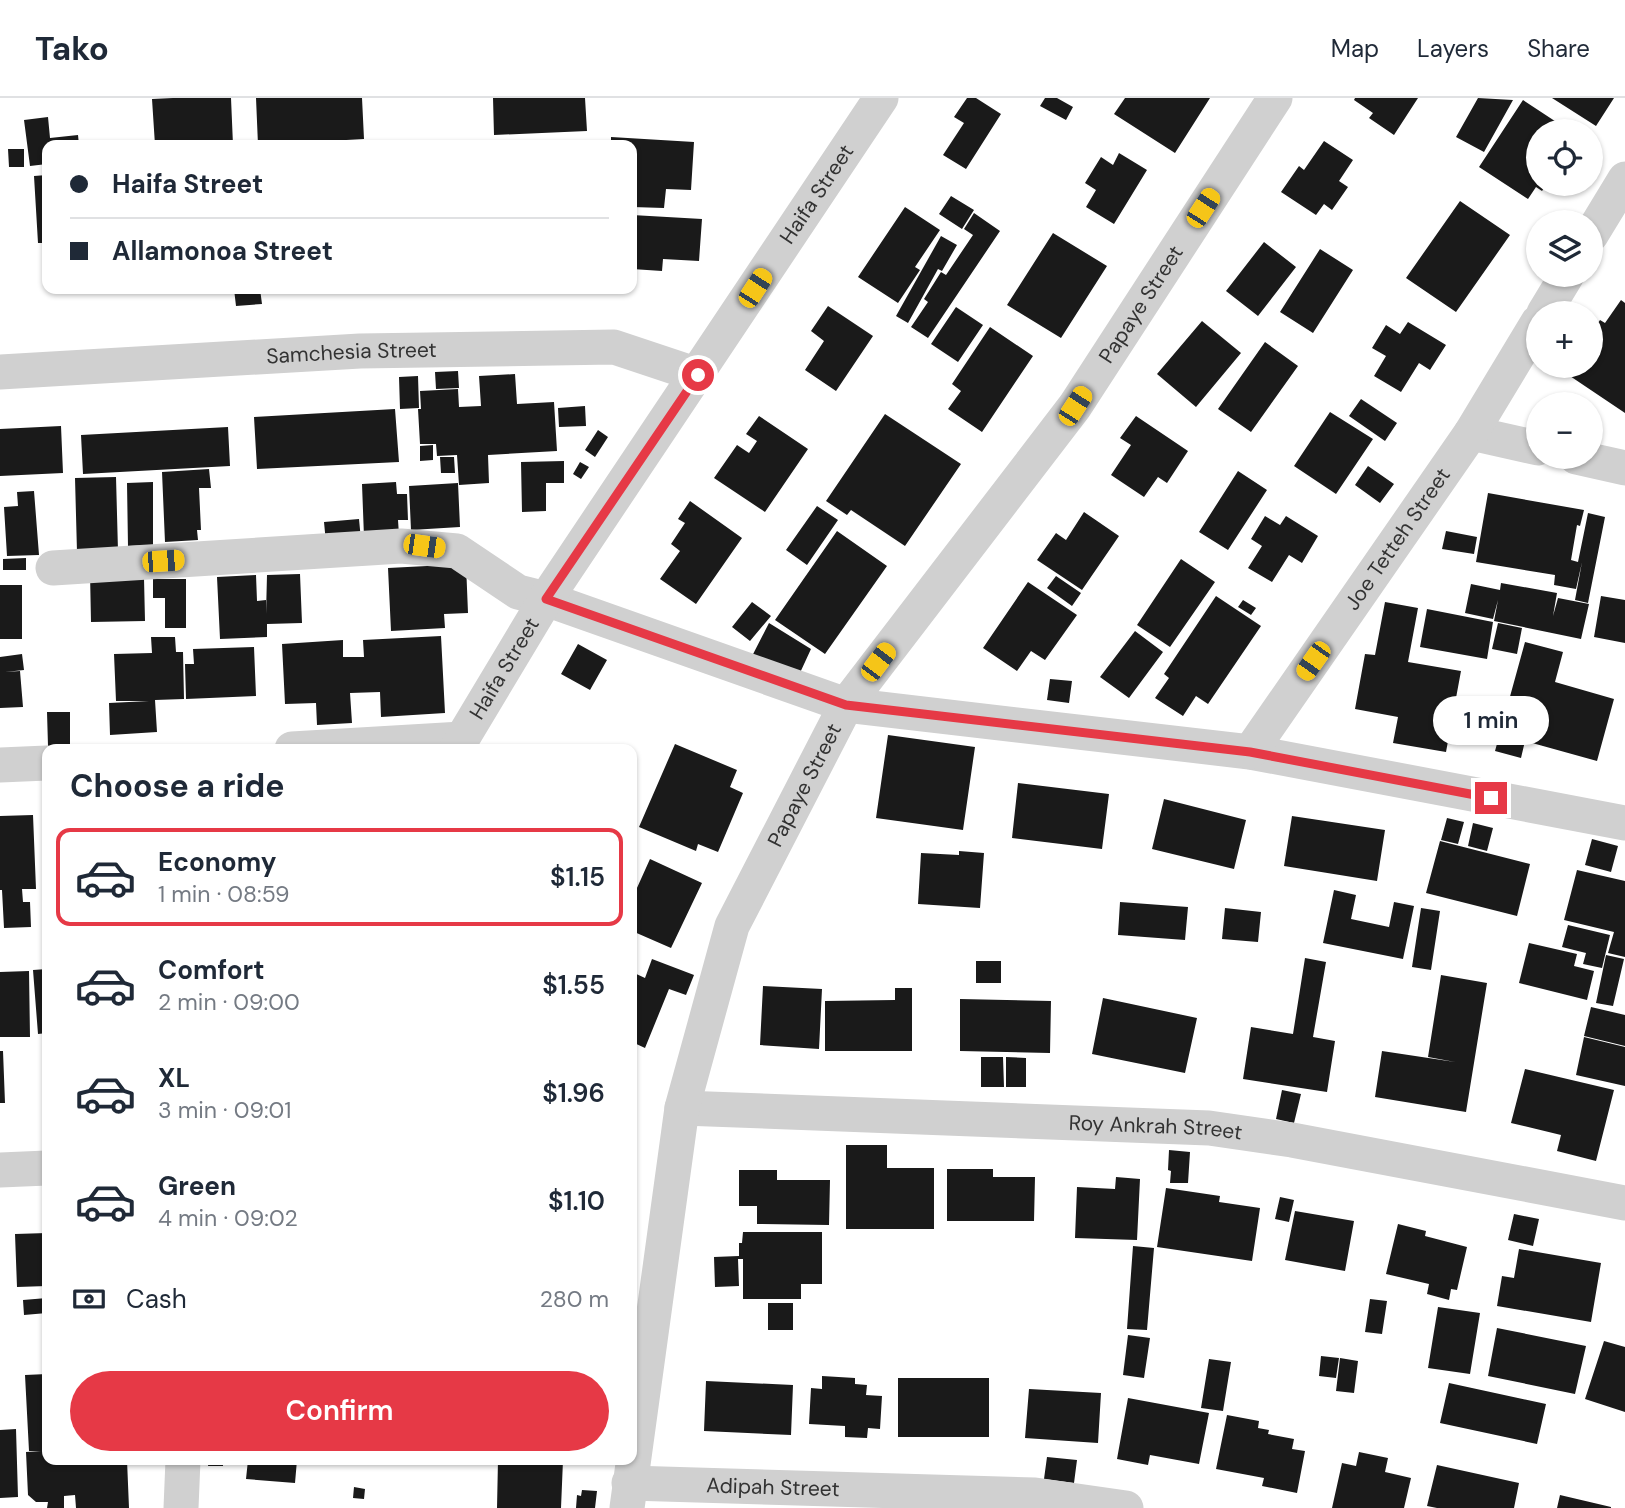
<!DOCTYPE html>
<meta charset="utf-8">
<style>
:root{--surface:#fff;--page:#f6f6f7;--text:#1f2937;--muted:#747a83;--line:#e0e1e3;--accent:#e63946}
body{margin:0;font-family:"DM Sans",sans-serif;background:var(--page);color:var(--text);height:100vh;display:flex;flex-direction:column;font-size:26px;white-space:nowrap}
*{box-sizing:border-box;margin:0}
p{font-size:23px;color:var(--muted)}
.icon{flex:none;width:38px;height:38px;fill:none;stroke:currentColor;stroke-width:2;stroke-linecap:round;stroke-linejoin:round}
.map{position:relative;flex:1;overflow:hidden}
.drawer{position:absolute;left:42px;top:646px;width:595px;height:721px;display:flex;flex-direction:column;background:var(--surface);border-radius:14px;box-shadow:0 2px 5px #0004}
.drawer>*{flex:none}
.guide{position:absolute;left:42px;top:42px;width:595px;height:154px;border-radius:14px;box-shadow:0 2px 5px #0004;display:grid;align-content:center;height:154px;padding:0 28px;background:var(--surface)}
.fabs{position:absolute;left:1526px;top:21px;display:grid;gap:14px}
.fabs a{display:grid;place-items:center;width:77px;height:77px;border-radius:50%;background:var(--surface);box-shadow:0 2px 5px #0004;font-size:35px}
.end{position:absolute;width:32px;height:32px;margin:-16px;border:9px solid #e63946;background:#fff;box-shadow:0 0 0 4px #fff}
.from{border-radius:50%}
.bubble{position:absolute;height:49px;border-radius:24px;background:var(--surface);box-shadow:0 2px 5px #0004;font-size:23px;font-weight:600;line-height:49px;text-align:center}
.car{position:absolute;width:21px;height:42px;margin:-21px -10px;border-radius:9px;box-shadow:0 0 5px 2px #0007;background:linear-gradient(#f5c518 24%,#345 0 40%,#f5c518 0 76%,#345 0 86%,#f5c518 0)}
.guide b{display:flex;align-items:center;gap:24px;height:66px;font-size:26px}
.guide b+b{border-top:2px solid var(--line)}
.guide i{width:18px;height:18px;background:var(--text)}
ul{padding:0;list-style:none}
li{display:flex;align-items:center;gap:21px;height:98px;margin:0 14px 10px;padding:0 14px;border:4px solid transparent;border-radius:14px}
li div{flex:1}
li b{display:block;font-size:26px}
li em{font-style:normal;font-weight:600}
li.current{border-color:var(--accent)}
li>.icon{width:63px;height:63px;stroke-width:1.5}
h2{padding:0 28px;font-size:32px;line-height:84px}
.pay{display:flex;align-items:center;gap:18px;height:77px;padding:0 28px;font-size:26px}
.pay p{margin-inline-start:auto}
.primary-button{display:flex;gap:14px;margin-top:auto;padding:14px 28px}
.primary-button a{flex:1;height:80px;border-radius:42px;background:var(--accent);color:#fff;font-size:28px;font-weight:600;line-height:80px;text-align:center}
header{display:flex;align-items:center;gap:42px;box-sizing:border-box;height:98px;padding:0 35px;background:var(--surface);border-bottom:2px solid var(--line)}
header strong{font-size:33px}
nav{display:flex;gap:38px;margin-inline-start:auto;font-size:24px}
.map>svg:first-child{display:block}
</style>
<header>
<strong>Tako</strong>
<nav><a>Map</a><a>Layers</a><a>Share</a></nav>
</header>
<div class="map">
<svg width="1625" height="1410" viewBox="0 0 1625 1410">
<rect width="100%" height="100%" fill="#fff"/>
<path fill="#1a1a1a" d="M173,0H231L233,47H155L152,1Z
M256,0H362L364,41L258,47Z
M493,0H585L587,33L494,37Z
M967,0H976L1001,16L966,71L943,57L964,25L954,19Z
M1045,0H1057L1073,9L1066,22L1040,8Z
M1125,0H1210L1175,55L1114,16Z
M1355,0H1418L1394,37L1369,20L1373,15L1354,2Z
M1478,0L1513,2L1484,54L1456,39Z
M1552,0H1614L1596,28Z
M1523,2L1570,33H1538V86H1547L1542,93L1536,89L1528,101L1479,69Z
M48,19L50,40L78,37L79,47H47V66L30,68L24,22Z
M611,39L694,44L691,92L666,91L664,110L632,109V47H611Z
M1324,43L1353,62L1339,83L1348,89L1332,112L1324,106L1316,117L1281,94L1299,68L1304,72Z
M8,51H24V69H9Z
M1119,55L1147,72L1114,126L1086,109L1096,92L1085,85L1101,59L1113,67Z
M47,77V145H38L34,78Z
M951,98L974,112L962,131L939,116Z
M1460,103L1510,137L1456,214L1406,180Z
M905,109L940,132L915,169L920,172L898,205L858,179Z
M974,115L1000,133L928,240L911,229L928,204L924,201L941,174L946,177L973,137L964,131Z
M632,117L702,121L699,163L663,161L662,173L632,171Z
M1053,135L1107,168L1061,240L1007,207Z
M941,138L957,147L942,173L938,171L908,225L896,218Z
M1264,144L1296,169L1258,218L1226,193Z
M1320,151L1353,172L1313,235L1280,214Z
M234,191H260L262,206L236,208Z
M1621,202L1625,205V315L1564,274L1568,268H1591V235L1600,222L1605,225Z
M828,208L873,238L836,293L805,272L824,243L811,233Z
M956,209L983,227L958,264L931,246Z
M1202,223L1241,255L1196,309L1157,276Z
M1408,224L1446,247L1430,272L1419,265L1401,294L1374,278L1386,258L1372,250L1386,227L1400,236Z
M990,229L1033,258L982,334L948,311L961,293L952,286Z
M1265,244L1298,268L1251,334L1218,311Z
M458,273L459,290L436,291L435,274Z
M515,276L517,306L554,304L557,353L488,357L489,385L459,387L457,357L437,358L436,346H420L418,311H421L420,293L458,291L459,309L481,308L479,278Z
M418,278L419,310L400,311L399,279Z
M1361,301L1397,325L1385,343L1349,318Z
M585,308L586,328L559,329L558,310Z
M395,311L399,364L257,371L254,319Z
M1330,314L1373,341L1336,396L1294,368Z
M885,316L961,366L905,448L851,412L847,417L826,403Z
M759,318L808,351L765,414L714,380L737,347L749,355L757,343L746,336Z
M1136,318L1188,353L1167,385L1158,379L1144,399L1111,377L1131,347L1120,340Z
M61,328L63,375L0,378V331Z
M228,329L230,368L83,376L81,337Z
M598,332L608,339L595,359L585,352Z
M433,347V362L420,363V348Z
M440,359H454L455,375H441Z
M564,363V385H546V413L522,414L521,364Z
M580,364L589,369L581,381L573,376Z
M1368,368L1394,386L1380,405L1355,387Z
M209,371L211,390H199L201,432H197L198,442L165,444L162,374Z
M1238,373L1267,392L1228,452L1199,434Z
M116,379L118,453L77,454L75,380Z
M153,384V447L128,448L127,385Z
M396,384L397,396H407L408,422H398L399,437L364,439L362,386Z
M458,385L460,429L411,432L409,388Z
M34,393L39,457L7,458L4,409L18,408L17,394Z
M1488,395L1584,412L1580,428L1577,427L1571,462L1578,464L1588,415L1605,419L1588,505L1575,502L1582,464L1576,491L1554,487L1555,477L1476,464Z
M690,403L742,440L696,506L660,481L680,453L671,446L685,425L678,421Z
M817,408L838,422L807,467L786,452Z
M1084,414L1119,438L1082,492L1037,462L1056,435L1066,442Z
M1265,418L1280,427L1286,418L1318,438L1302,465L1289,457L1272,484L1248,470L1262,448L1251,441Z
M359,421L361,442L326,445L324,424Z
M837,433L887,468L825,556L775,522Z
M1446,433L1477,439L1474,456L1442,451Z
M26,460V472H3V461Z
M1181,461L1215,484L1170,549L1137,527Z
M466,466L468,515L444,516L445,530L391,533L388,470Z
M90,475L144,480L145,523L91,524Z
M300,476L302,525L267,526V539L220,541L217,479L256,477L257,503L266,502V516L267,477Z
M1056,478L1081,495L1072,508L1047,490Z
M153,481H186V530H165V500H153Z
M1028,484L1077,517L1045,562L1031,553L1017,573L983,550Z
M1501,485L1557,495L1553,518L1558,500L1589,506L1581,541L1494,523L1498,502L1493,521L1465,515L1471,486L1500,492Z
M0,487H22V541H0Z
M1216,498L1261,528L1208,606L1196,598L1183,618L1155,600L1169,580L1164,576Z
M1601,498L1625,502V545L1594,539Z
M1243,502L1256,510L1251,517L1238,509Z
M752,504L771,518L750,543L732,529Z
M1385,504L1418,510L1408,564L1461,573L1446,654L1393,645L1398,619L1355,611L1365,556L1375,557Z
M1427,511L1493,524L1487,561L1420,549Z
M769,525L811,551L799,577L750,562Z
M1498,525L1522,530L1517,556L1492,551Z
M1135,533L1163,554L1129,600L1100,579Z
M441,538L445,615L381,619L380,594L350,595L352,625L317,627L316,605L285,606L282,546L343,542V559H364L363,542Z
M151,539H175L176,554H183L184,601L155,602L157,634L110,637L109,605L149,603H116L114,556L152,555Z
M1525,544L1563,554L1555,584L1614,601L1597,663L1525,643L1521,660L1495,653Z
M578,546L607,562L590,592L561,576Z
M254,549L256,598L186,601L185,566H194L193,551Z
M22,556L24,572L5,574L20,573L23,609L0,610V559Z
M1050,581L1072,583L1069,605L1047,602Z
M47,614H70V648H48Z
M888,637L975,649L963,732L876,720Z
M675,646L737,672L730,689L743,695L718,754L698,746L696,753L639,729Z
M1018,685L1109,696L1102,751L1012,740Z
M1164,701L1246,722L1234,771L1152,751Z
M33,717L36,791H22L23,804H30L31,829L4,830L2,792H0V718Z
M1292,718L1385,732L1377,783L1284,768Z
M1447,720L1464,724L1458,746L1441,742Z
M1473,725L1493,730L1487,753L1468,748Z
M1592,741L1618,748L1611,774L1585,767Z
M1440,743L1530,766L1517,818L1426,795Z
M959,753L984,755L980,810L918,806L921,755L959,757Z
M650,761L702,785L671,850L632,833V801Z
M1577,772L1625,783V859L1608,855L1614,834L1564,822Z
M1334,792L1356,797L1351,821L1389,829L1394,804L1414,808L1403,861L1323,845Z
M1120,804L1188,809L1185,842L1118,837Z
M1225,810L1261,814L1258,844L1222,841Z
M1421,810L1440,813L1431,872L1412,869Z
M1568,827L1610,837L1602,870L1583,866L1586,855L1562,849Z
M1529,845L1577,856L1574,868L1594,873L1587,902L1519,885Z
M1606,857L1624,861L1613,908L1596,905Z
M1305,860L1326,864L1313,939L1335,943L1327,994L1243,981L1251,929L1293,936Z
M652,861L694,877L686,897L669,891L645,950L632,944V874L645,880Z
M976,863H1001V885H976Z
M47,871V935L38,936L33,872Z
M29,873L30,939H0V874Z
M1441,877L1487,885L1466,1014L1375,999L1382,953L1455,964L1428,959Z
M763,888L822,891L819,951L760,947Z
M895,890H912V953H825V903L895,902Z
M1103,900L1197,920L1185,975L1092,956Z
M960,901L1051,903L1050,955L960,953Z
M1591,909L1625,917V948L1584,938Z
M1584,939L1625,949V988L1576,977Z
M0,953H3L5,1005H0Z
M981,959H1003L1004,989H981Z
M1006,959L1026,960V989H1006Z
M1525,971L1614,992L1596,1063L1557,1053L1561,1037L1511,1025Z
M1282,992L1301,996L1294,1025L1276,1021Z
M846,1047H887V1070H934V1131H846Z
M1169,1052L1190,1054L1188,1085H1170L1171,1073L1168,1072Z
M947,1071H993V1079H1035L1034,1123H947Z
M739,1072H777V1082H830L829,1127L757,1126V1108H739Z
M1116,1079L1140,1081L1137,1142L1075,1140L1077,1089L1115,1091Z
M1166,1090L1220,1098L1219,1104L1260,1110L1252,1163L1157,1149Z
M1280,1099L1294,1102L1289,1124L1275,1121Z
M1295,1113L1354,1123L1345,1173L1285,1162Z
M1514,1116L1539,1121L1533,1148L1508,1142Z
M1398,1126L1426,1133L1425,1138L1467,1149L1457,1192L1451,1191L1449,1202L1427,1196L1429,1186L1386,1176Z
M743,1134H822V1186H801V1201H743V1161H738L739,1188L715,1189L714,1159L739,1158V1145H742Z
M47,1135V1188L17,1189L15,1136Z
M1133,1148L1154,1150L1147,1232L1127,1231Z
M1519,1151L1601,1165L1591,1224L1497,1208L1502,1178L1514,1180Z
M47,1200V1215L24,1217L23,1202Z
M1370,1201L1387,1203L1382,1236L1365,1234Z
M768,1205H793V1232H768Z
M1438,1209L1480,1215L1470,1276L1428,1270Z
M1497,1230L1586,1248L1575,1296L1488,1278Z
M1128,1237L1150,1240L1144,1280L1123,1277Z
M1604,1243L1625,1249V1314L1585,1301Z
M1321,1258L1339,1260L1336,1280L1319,1278Z
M1340,1260L1358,1263L1354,1295L1336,1293Z
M1209,1261L1231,1264L1223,1313L1201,1310Z
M47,1276V1342L45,1344L47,1343V1362H127L129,1410H76L75,1397L64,1398V1410H47L48,1404H36L28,1397L26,1354L41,1353H29L25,1277Z
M822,1278L855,1280V1286L867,1287L866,1297L882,1298L880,1331L868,1330L867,1340L845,1339V1328L809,1326L811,1290L822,1291Z
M898,1280H989V1339H898Z
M706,1283L793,1287L791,1337L704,1333Z
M1449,1285L1546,1306L1537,1346L1440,1325Z
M1029,1291L1101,1295L1098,1345L1025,1340Z
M1128,1300L1209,1315L1199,1366L1150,1357L1148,1367L1117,1361Z
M1227,1317L1259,1323L1258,1330L1269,1332L1268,1336L1294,1341L1292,1351L1305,1353L1297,1395L1262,1388L1264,1380L1216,1371Z
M16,1331L18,1399L0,1400V1332Z
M1359,1354L1388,1360L1385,1374L1411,1380L1404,1410H1332L1342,1365L1356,1368Z
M1047,1359L1077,1362L1074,1385L1044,1381Z
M209,1362H223V1368H208Z
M248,1362H297L295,1385L246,1381Z
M498,1362H563L561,1410H497Z
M1437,1367L1519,1385L1514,1410H1437L1427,1408Z
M354,1389L365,1391L364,1401L353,1400Z
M582,1392L597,1393L595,1410H576L577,1397L581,1398Z
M1560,1397L1611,1409V1410H1557Z"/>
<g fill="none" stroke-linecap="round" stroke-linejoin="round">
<g stroke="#d0d0d0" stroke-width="35">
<path d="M1591,137L1625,81"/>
<path d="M1544,215L1567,177"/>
<path id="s1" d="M0,274L360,253L614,249L698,277"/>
<path d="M1471,335L1538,350"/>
<path d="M1576,359L1625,370"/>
<path d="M53,470L401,448L457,453L518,494L546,501L846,607L1250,654L1625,725"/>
<path d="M292,651L462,641"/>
<path id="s2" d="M456,651L546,501L881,0"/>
<path id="s3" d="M1250,654L1471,335L1538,224"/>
<path d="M0,667L47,665"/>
<path id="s4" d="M682,1010L1209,1030L1292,1042L1625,1105"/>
<path d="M0,1072L47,1070"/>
<path id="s5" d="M629,1385L1035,1397L1126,1410"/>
<path d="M181,1410L183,1362"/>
<path id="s6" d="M627,1410L682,1010L732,828L846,607L1075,308L1275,0"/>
</g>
</g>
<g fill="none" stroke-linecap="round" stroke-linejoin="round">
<path stroke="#e63946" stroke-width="9" d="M698,277L546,501L846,607L1250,654L1491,700"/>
</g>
<g text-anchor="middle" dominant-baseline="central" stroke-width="7" stroke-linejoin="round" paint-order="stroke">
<g font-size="21" fill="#333" stroke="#fff">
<text stroke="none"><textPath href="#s2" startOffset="662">Haifa Street</textPath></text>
<text stroke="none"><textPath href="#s6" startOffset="1339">Papaye Street</textPath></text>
<text stroke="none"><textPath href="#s1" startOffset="352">Samchesia Street</textPath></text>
<text stroke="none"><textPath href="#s3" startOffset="259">Joe Tetteh Street</textPath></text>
<text stroke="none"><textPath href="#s2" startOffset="94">Haifa Street</textPath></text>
<text stroke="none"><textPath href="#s6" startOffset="751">Papaye Street</textPath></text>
<text stroke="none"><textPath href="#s4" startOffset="474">Roy Ankrah Street</textPath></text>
<text stroke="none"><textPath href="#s5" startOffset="144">Adipah Street</textPath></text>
</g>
</g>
</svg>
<div class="fabs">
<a><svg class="icon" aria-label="locate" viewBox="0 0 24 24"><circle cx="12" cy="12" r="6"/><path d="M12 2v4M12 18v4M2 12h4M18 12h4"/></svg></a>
<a><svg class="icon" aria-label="layers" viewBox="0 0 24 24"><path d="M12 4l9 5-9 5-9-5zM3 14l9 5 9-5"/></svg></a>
<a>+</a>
<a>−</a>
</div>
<i class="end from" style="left:698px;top:277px"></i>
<i class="end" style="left:1491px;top:700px"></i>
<div class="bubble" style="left:1433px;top:598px;width:116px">1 min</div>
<i class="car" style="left:1203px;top:110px;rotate:33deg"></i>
<i class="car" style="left:755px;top:190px;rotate:33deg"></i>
<i class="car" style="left:1075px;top:308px;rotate:33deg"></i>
<i class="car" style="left:424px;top:448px;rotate:98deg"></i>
<i class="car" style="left:163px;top:463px;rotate:86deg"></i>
<i class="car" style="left:1313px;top:563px;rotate:215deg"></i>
<i class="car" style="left:878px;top:564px;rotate:37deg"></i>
<div class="guide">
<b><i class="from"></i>Haifa Street</b>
<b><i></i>Allamonoa Street</b>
</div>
<section class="drawer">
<h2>Choose a ride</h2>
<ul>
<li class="current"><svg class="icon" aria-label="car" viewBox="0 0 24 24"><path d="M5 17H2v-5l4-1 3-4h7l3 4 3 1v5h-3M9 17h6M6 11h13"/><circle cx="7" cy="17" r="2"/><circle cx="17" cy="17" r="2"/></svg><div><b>Economy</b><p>1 min · 08:59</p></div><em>$1.15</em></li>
<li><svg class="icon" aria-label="car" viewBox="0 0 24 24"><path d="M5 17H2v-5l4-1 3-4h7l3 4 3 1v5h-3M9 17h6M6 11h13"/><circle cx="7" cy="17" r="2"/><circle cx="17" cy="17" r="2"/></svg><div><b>Comfort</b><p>2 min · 09:00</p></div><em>$1.55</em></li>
<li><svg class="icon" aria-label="car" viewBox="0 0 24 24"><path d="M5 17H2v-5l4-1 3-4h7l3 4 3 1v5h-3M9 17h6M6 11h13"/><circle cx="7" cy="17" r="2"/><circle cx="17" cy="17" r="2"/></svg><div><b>XL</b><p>3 min · 09:01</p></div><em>$1.96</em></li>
<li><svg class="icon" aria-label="car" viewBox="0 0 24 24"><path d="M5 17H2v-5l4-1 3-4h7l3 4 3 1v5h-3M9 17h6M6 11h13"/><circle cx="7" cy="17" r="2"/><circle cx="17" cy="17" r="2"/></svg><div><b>Green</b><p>4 min · 09:02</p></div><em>$1.10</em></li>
</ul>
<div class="pay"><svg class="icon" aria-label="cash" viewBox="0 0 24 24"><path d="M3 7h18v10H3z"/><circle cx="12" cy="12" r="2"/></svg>Cash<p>280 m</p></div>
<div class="primary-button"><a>Confirm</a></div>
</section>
</div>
